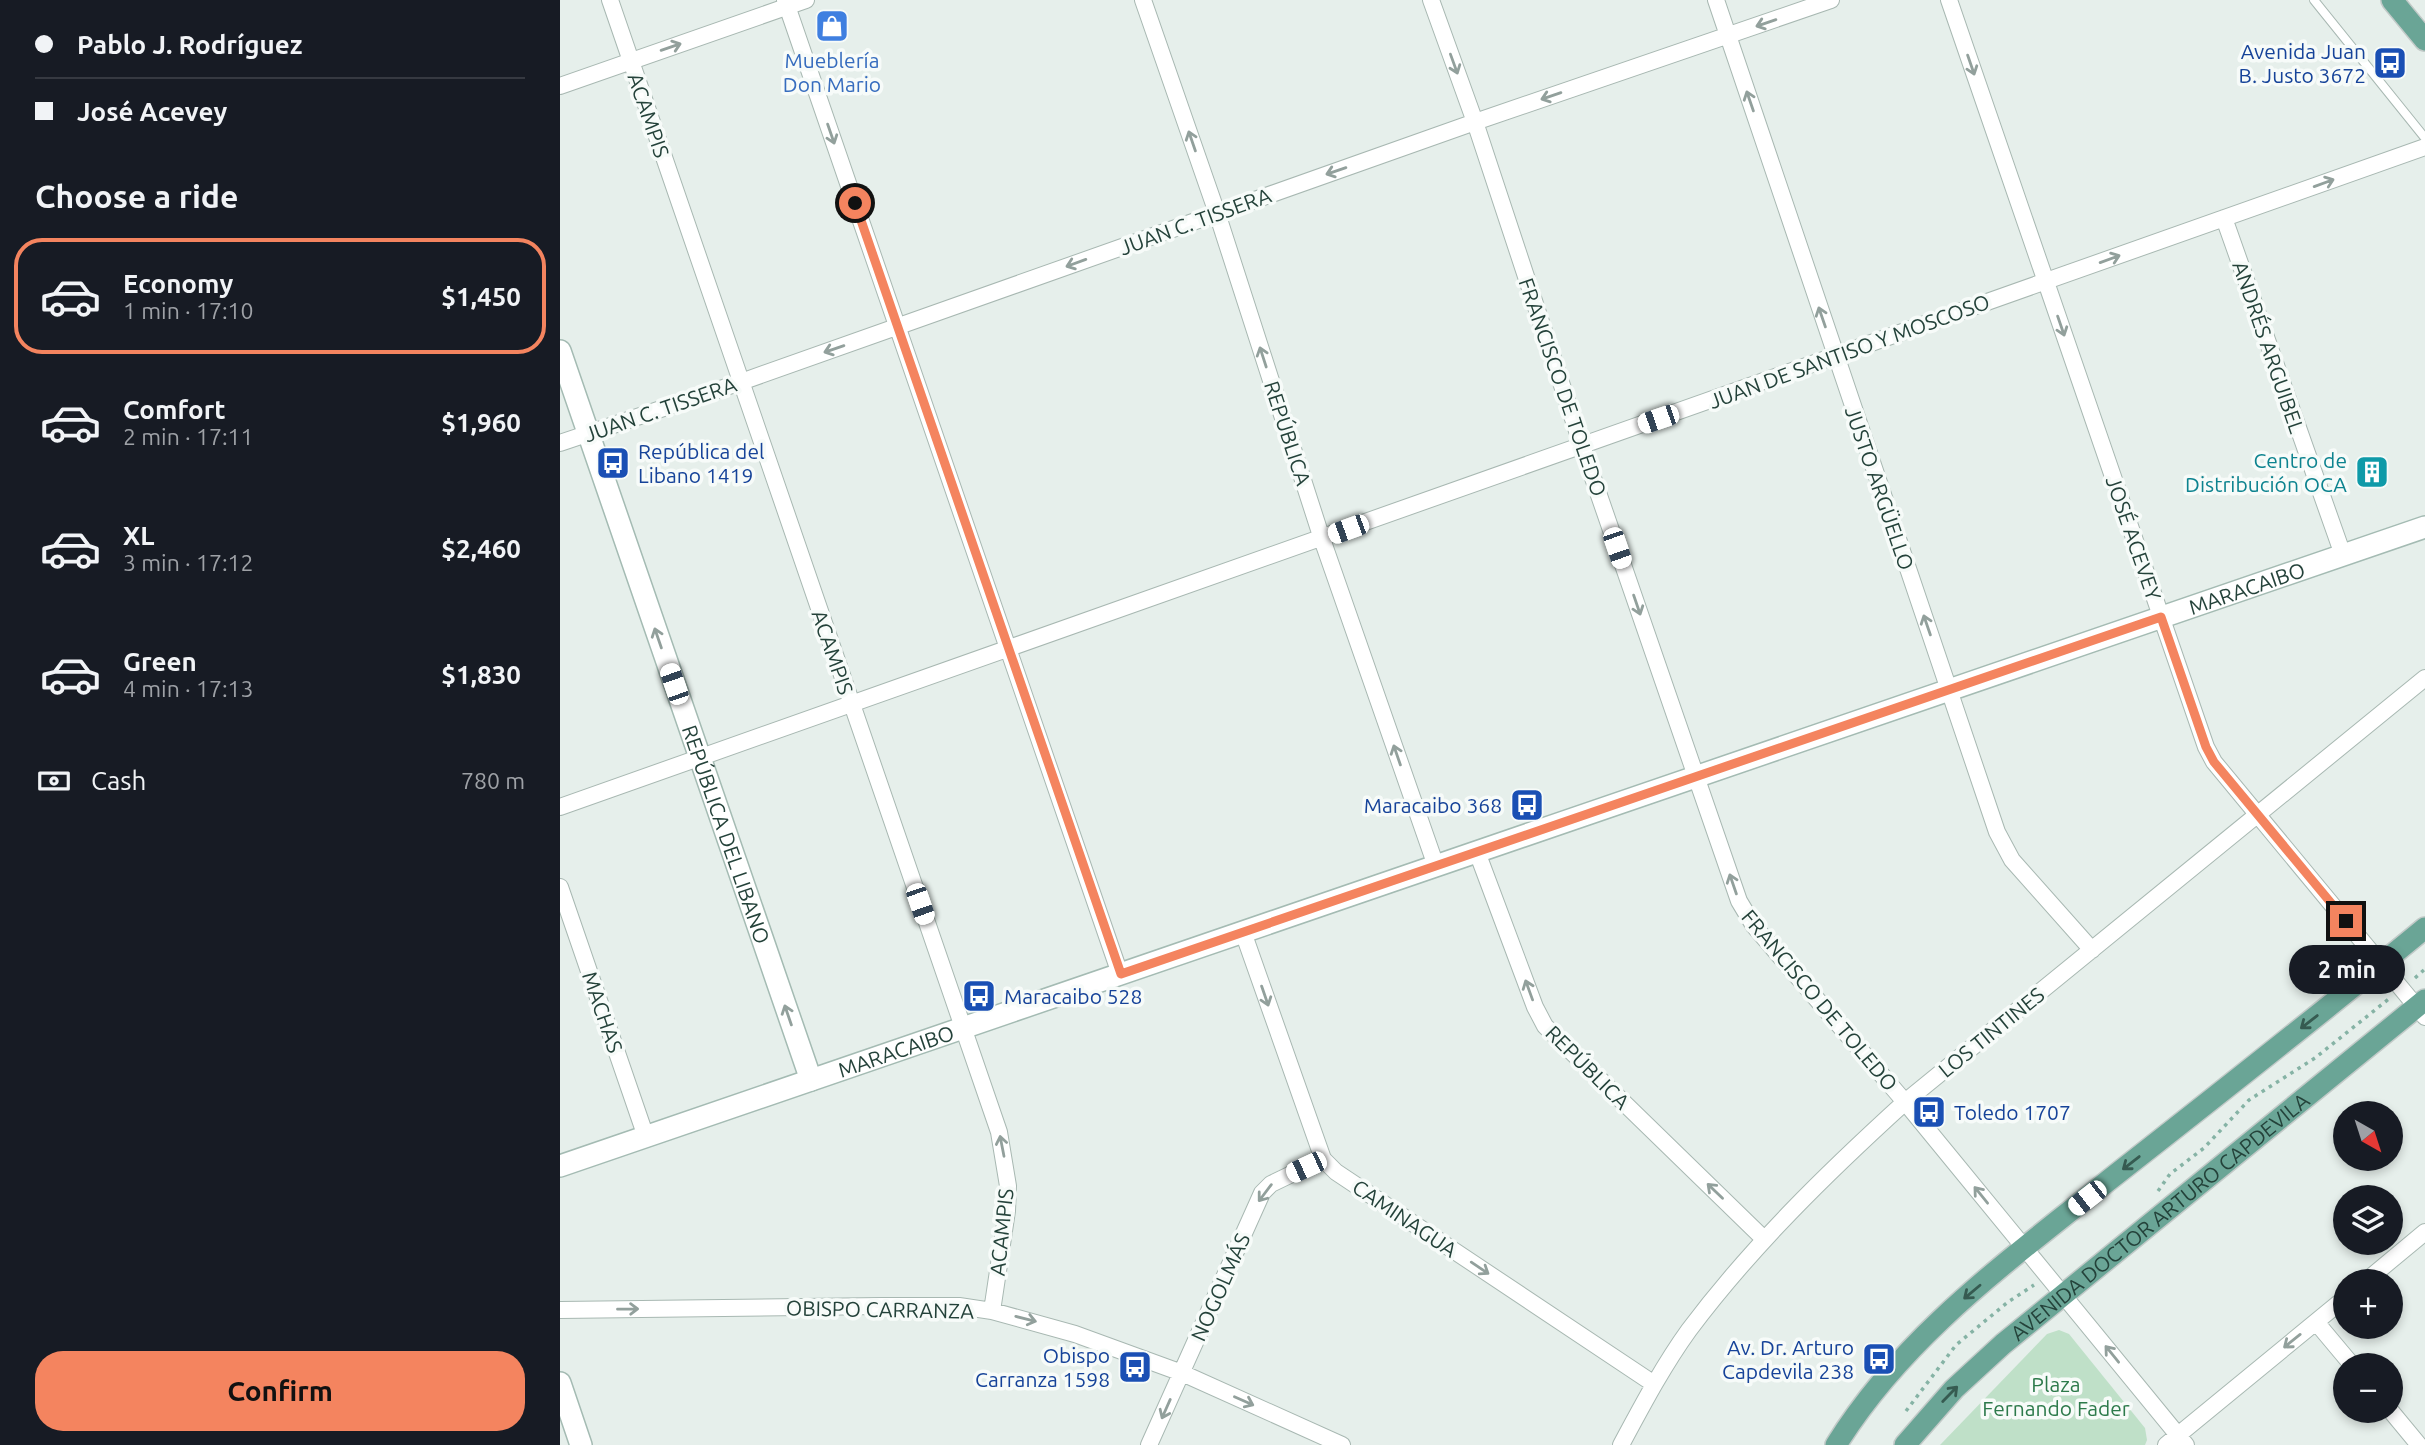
<!DOCTYPE html>
<meta charset="utf-8">
<style>
:root{--surface:#171b24;--page:#20242c;--text:#f1f3f6;--muted:#9ea1a6;--line:#363941;--accent:#f4845f}
body{margin:0;font-family:Ubuntu,sans-serif;background:var(--page);color:var(--text);height:100vh;display:flex;flex-direction:column;font-size:26px;white-space:nowrap}
*{box-sizing:border-box;margin:0}
p{font-size:23px;color:var(--muted)}
.icon{flex:none;width:38px;height:38px;fill:none;stroke:currentColor;stroke-width:2;stroke-linecap:round;stroke-linejoin:round}
.map{position:relative;flex:1;overflow:hidden}
.sheet{display:flex;flex-direction:column;background:var(--surface);width:560px}
.sheet>*{flex:none}
.hud{display:grid;align-content:center;height:154px;padding:0 35px;background:var(--surface)}
.needle{width:46px;rotate:141deg}
.tools{position:absolute;left:1773px;top:1101px;display:grid;gap:14px}
.tools a{display:grid;place-items:center;width:70px;height:70px;border-radius:50%;background:var(--surface);box-shadow:0 4px 10px #0003;font-size:35px}
.end{position:absolute;width:32px;height:32px;margin:-16px;border:9px solid #f4845f;background:#111;box-shadow:0 0 0 4px #111}
.from{border-radius:50%}
.bubble{position:absolute;height:49px;border-radius:24px;background:var(--surface);box-shadow:0 4px 10px #0003;font-size:23px;font-weight:700;line-height:49px;text-align:center}
.car{position:absolute;width:21px;height:42px;margin:-21px -10px;border-radius:9px;box-shadow:0 0 5px 2px #0007;background:linear-gradient(#fff 24%,#345 0 40%,#fff 0 76%,#345 0 86%,#fff 0)}
.hud b{display:flex;align-items:center;gap:24px;height:66px;font-size:26px}
.hud b+b{border-top:2px solid var(--line)}
.hud i{width:18px;height:18px;background:var(--text)}
ul{padding:0;list-style:none}
li{display:flex;align-items:center;gap:21px;height:116px;margin:0 14px 10px;padding:0 21px;border:4px solid transparent;border-radius:28px}
li div{flex:1}
li b{display:block;font-size:26px}
li em{font-style:normal;font-weight:700}
li.selected{border-color:var(--accent)}
li>.icon{width:63px;height:63px;stroke-width:1.5}
h2{padding:0 35px;font-size:32px;line-height:84px}
.pay{display:flex;align-items:center;gap:18px;height:77px;padding:0 35px;font-size:26px}
.pay p{margin-inline-start:auto}
.button{display:flex;gap:14px;margin-top:auto;padding:14px 35px}
.button a{flex:1;height:80px;border-radius:28px;background:var(--accent);color:#111;font-size:28px;font-weight:700;line-height:80px;text-align:center}
main{display:flex;flex:1;min-height:0}
.map>svg:first-child{display:block}
</style>
<main>
<section class="sheet">
<div class="hud">
<b><i class="from"></i>Pablo J. Rodríguez</b>
<b><i></i>José Acevey</b>
</div>
<h2>Choose a ride</h2>
<ul>
<li class="selected"><svg class="icon" aria-label="car" viewBox="0 0 24 24"><path d="M5 17H2v-5l4-1 3-4h7l3 4 3 1v5h-3M9 17h6M6 11h13"/><circle cx="7" cy="17" r="2"/><circle cx="17" cy="17" r="2"/></svg><div><b>Economy</b><p>1 min · 17:10</p></div><em>$1,450</em></li>
<li><svg class="icon" aria-label="car" viewBox="0 0 24 24"><path d="M5 17H2v-5l4-1 3-4h7l3 4 3 1v5h-3M9 17h6M6 11h13"/><circle cx="7" cy="17" r="2"/><circle cx="17" cy="17" r="2"/></svg><div><b>Comfort</b><p>2 min · 17:11</p></div><em>$1,960</em></li>
<li><svg class="icon" aria-label="car" viewBox="0 0 24 24"><path d="M5 17H2v-5l4-1 3-4h7l3 4 3 1v5h-3M9 17h6M6 11h13"/><circle cx="7" cy="17" r="2"/><circle cx="17" cy="17" r="2"/></svg><div><b>XL</b><p>3 min · 17:12</p></div><em>$2,460</em></li>
<li><svg class="icon" aria-label="car" viewBox="0 0 24 24"><path d="M5 17H2v-5l4-1 3-4h7l3 4 3 1v5h-3M9 17h6M6 11h13"/><circle cx="7" cy="17" r="2"/><circle cx="17" cy="17" r="2"/></svg><div><b>Green</b><p>4 min · 17:13</p></div><em>$1,830</em></li>
</ul>
<div class="pay"><svg class="icon" aria-label="cash" viewBox="0 0 24 24"><path d="M3 7h18v10H3z"/><circle cx="12" cy="12" r="2"/></svg>Cash<p>780 m</p></div>
<div class="button"><a>Confirm</a></div>
</section>
<div class="map">
<svg width="1865" height="1445" viewBox="0 0 1865 1445">
<rect width="100%" height="100%" fill="#e6efeb"/>
<path fill="#bfe0c8" d="M1499,1330L1509,1334L1585,1428L1587,1440L1585,1445H1380L1487,1334Z"/>
<g fill="none" stroke-linecap="round" stroke-linejoin="round">
<defs>
<path id="lane" d="M1754,0L1865,138"/>
<path id="street" d="M50,0L439,1132L448,1186L447,1211L432,1311
M225,0L560,974
M583,0L657,213L762,539L876,866
M871,0L915,122L1022,446L1179,901L1194,926L1345,1102L1626,1445
M1156,0L1437,832L1452,860L1532,950
M1389,0L1646,747L1654,762L1865,1017
M0,86L246,0
M1664,218L1783,555
M0,443L181,382L915,122L1271,0
M0,807L1865,147
M917,852L975,1007L985,1026L1204,1239
M0,887L86,1137
M683,932L763,1159L776,1172L1094,1384
M1806,1281L1865,1232
M0,1310L322,1306H399L432,1311L515,1334L622,1373L782,1445
M1756,1322L1792,1365
M1830,1410L1859,1445
M589,1445L702,1193L711,1184L763,1159
M1061,1445C1082,1406 1103,1366 1129,1330C1192,1246 1267,1173 1345,1102L1865,678
M1606,1445L1785,1298"/>
<g id="secondary">
<path id="s1" d="M0,351L251,1080"/>
<path id="s2" d="M0,1166L1865,527"/>
<path d="M0,1383L21,1445"/>
</g>
<g id="primary">
<path d="M1832,0L1865,40"/>
<path d="M1276,1445C1344,1335 1450,1260 1549,1180C1655,1097 1761,1014 1865,928"/>
<path id="s3" d="M1345,1445L1394,1389L1443,1344L1865,1000"/>
</g>
</defs>
<use href="#lane" stroke="#a8b8b2" stroke-width="10"/>
<use href="#street" stroke="#a8b8b2" stroke-width="18"/>
<use href="#secondary" stroke="#a4bbb3" stroke-width="24"/>
<use href="#primary" stroke="#c2cac8" stroke-width="24"/>
<path stroke="#86b3a5" stroke-width="3.5" stroke-dasharray="3.5 5" stroke-linecap="butt" d="M1855,978L1865,969
M1598,1191L1610,1174L1644,1148L1689,1100L1755,1058L1830,998
M1346,1411L1396,1345L1448,1302L1474,1285"/>
<use href="#lane" stroke="#fff" stroke-width="8"/>
<use href="#street" stroke="#fff" stroke-width="16"/>
<use href="#secondary" stroke="#fff" stroke-width="21"/>
<use href="#primary" stroke="#6aa596" stroke-width="21"/>
</g>
<defs><path id="oneway-shaft" d="M-6 0H5M1.5-3L5.5 0L1.5 3" fill="none" stroke-width="1.6" stroke-linecap="round" stroke-linejoin="round" transform="scale(1.75)"/></defs>
<g stroke="#92a09c">
<use href="#oneway-shaft" transform="translate(1206 23) rotate(161)"/>
<use href="#oneway-shaft" transform="translate(111 47) rotate(-19)"/>
<use href="#oneway-shaft" transform="translate(894 64) rotate(70)"/>
<use href="#oneway-shaft" transform="translate(1411 65) rotate(71)"/>
<use href="#oneway-shaft" transform="translate(991 96) rotate(161)"/>
<use href="#oneway-shaft" transform="translate(1190 101) rotate(-109)"/>
<use href="#oneway-shaft" transform="translate(271 134) rotate(71)"/>
<use href="#oneway-shaft" transform="translate(632 141) rotate(-109)"/>
<use href="#oneway-shaft" transform="translate(776 171) rotate(161)"/>
<use href="#oneway-shaft" transform="translate(1764 183) rotate(-20)"/>
<use href="#oneway-shaft" transform="translate(1550 259) rotate(-20)"/>
<use href="#oneway-shaft" transform="translate(516 263) rotate(160)"/>
<use href="#oneway-shaft" transform="translate(1262 317) rotate(-109)"/>
<use href="#oneway-shaft" transform="translate(1501 326) rotate(71)"/>
<use href="#oneway-shaft" transform="translate(274 349) rotate(161)"/>
<use href="#oneway-shaft" transform="translate(703 357) rotate(-108)"/>
<use href="#oneway-shaft" transform="translate(1077 605) rotate(71)"/>
<use href="#oneway-shaft" transform="translate(1367 625) rotate(-109)"/>
<use href="#oneway-shaft" transform="translate(98 638) rotate(-109)"/>
<use href="#oneway-shaft" transform="translate(837 755) rotate(-109)"/>
<use href="#oneway-shaft" transform="translate(1173 884) rotate(-109)"/>
<use href="#oneway-shaft" transform="translate(969 990) rotate(-110)"/>
<use href="#oneway-shaft" transform="translate(705 996) rotate(71)"/>
<use href="#oneway-shaft" transform="translate(228 1015) rotate(-109)"/>
<use href="#oneway-shaft" transform="translate(442 1146) rotate(-101)"/>
<use href="#oneway-shaft" transform="translate(1155 1191) rotate(-136)"/>
<use href="#oneway-shaft" transform="translate(705 1193) rotate(127)"/>
<use href="#oneway-shaft" transform="translate(1421 1195) rotate(-129)"/>
<use href="#oneway-shaft" transform="translate(920 1268) rotate(34)"/>
<use href="#oneway-shaft" transform="translate(68 1309) rotate(-1)"/>
<use href="#oneway-shaft" transform="translate(466 1319) rotate(14)"/>
<use href="#oneway-shaft" transform="translate(1732 1341) rotate(141)"/>
<use href="#oneway-shaft" transform="translate(1552 1354) rotate(-129)"/>
<use href="#oneway-shaft" transform="translate(684 1401) rotate(24)"/>
<use href="#oneway-shaft" transform="translate(606 1409) rotate(114)"/>
</g>
<g stroke="#365b51">
<use href="#oneway-shaft" transform="translate(1749 1022) rotate(142)"/>
<use href="#oneway-shaft" transform="translate(1571 1163) rotate(142)"/>
<use href="#oneway-shaft" transform="translate(1412 1292) rotate(140)"/>
<use href="#oneway-shaft" transform="translate(1390 1394) rotate(-46)"/>
</g>
<g fill="none" stroke-linecap="round" stroke-linejoin="round">
<path stroke="#f4845f" stroke-width="9" d="M295,203L561,974L1601,617L1646,747L1654,762L1786,921"/>
</g>
<defs>
<symbol id="shop-square" viewBox="-11 -11 22 22"><rect x="-9" y="-9" width="18" height="18" rx="4" fill="#3f7fe0" stroke="#f7fbf9"/><path d="M-5-2.5h2.3a2.7 3.5 0 0 1 5.4 0H5L5.5 6h-11ZM-1.5-2.5h3a1.5 2.3 0 0 0-3 0Z" fill="#fff"/></symbol>
<symbol id="bus-square" viewBox="-11 -11 22 22"><rect x="-9" y="-9" width="18" height="18" rx="4" fill="#1a4fb4" stroke="#f7fbf9"/><path d="M-5-6H5V4H4V6H2V4H-2V6H-4V4H-5ZM-3.5-4V0h7V-4ZM-3.5 1.2v1.5H-2V1.2ZM2 1.2v1.5H3.5V1.2Z" fill="#fff"/></symbol>
<symbol id="building-square" viewBox="-11 -11 22 22"><rect x="-9" y="-9" width="18" height="18" rx="4" fill="#0f9aa8" stroke="#f7fbf9"/><path d="M-4-6H4V6H1V3H-1V6H-4ZM-2.5-4.3h1.7v1.8h-1.7ZM.8-4.3h1.7v1.8H.8ZM-2.5-1h1.7V.8h-1.7ZM.8-1h1.7V.8H.8Z" fill="#fff"/></symbol>
</defs>
<g fill-rule="evenodd">
<use href="#shop-square" x="253" y="7" width="38" height="38"/>
<use href="#bus-square" x="1811" y="44" width="38" height="38"/>
<use href="#bus-square" x="34" y="444" width="38" height="38"/>
<use href="#building-square" x="1793" y="453" width="38" height="38"/>
<use href="#bus-square" x="948" y="786" width="38" height="38"/>
<use href="#bus-square" x="400" y="977" width="38" height="38"/>
<use href="#bus-square" x="1350" y="1093" width="38" height="38"/>
<use href="#bus-square" x="1300" y="1340" width="38" height="38"/>
<use href="#bus-square" x="556" y="1348" width="38" height="38"/>
</g>
<g text-anchor="middle" dominant-baseline="central" stroke-width="7" stroke-linejoin="round" paint-order="stroke">
<g font-size="21" fill="#164399" stroke="#f7fbf9" text-anchor="end">
<text x="1806" y="51">Avenida Juan<tspan x="1806" dy="24">B. Justo 3672</tspan></text>
<text x="78" y="451" text-anchor="start">República del<tspan x="78" dy="24">Libano 1419</tspan></text>
<text x="942" y="805">Maracaibo 368</text>
<text x="444" y="996" text-anchor="start">Maracaibo 528</text>
<text x="1394" y="1112" text-anchor="start">Toledo 1707</text>
<text x="1294" y="1347">Av. Dr. Arturo<tspan x="1294" dy="24">Capdevila 238</tspan></text>
<text x="550" y="1355">Obispo<tspan x="550" dy="24">Carranza 1598</tspan></text>
</g>
<g font-size="21" fill="#366cbe" stroke="#f7fbf9">
<text x="272" y="60">Mueblería<tspan x="272" dy="24">Don Mario</tspan></text>
</g>
<g font-size="21" fill="#24423a" stroke="#f7fbf9">
<text transform="translate(89 115) rotate(71)">ACAMPIS</text>
<text transform="translate(635 221) rotate(-20)">JUAN C. TISSERA</text>
<text transform="translate(1709 347) rotate(71)">ANDRÉS ARGUIBEL</text>
<text transform="translate(1289 351) rotate(-20)">JUAN DE SANTISO Y MOSCOSO</text>
<text transform="translate(1003 387) rotate(71)">FRANCISCO DE TOLEDO</text>
<text transform="translate(100 409) rotate(-19)">JUAN C. TISSERA</text>
<text transform="translate(728 433) rotate(72)">REPÚBLICA</text>
<text transform="translate(1320 488) rotate(71)">JUSTO ARGÜELLO</text>
<text transform="translate(1574 538) rotate(71)">JOSÉ ACEVEY</text>
<text stroke="none"><textPath href="#s2" startOffset="1783">MARACAIBO</textPath></text>
<text transform="translate(273 652) rotate(71)">ACAMPIS</text>
<text stroke="none"><textPath href="#s1" startOffset="511">REPÚBLICA DEL LIBANO</textPath></text>
<text transform="translate(1260 1000) rotate(50)">FRANCISCO DE TOLEDO</text>
<text transform="translate(43 1012) rotate(71)">MACHAS</text>
<text transform="translate(1431 1032) rotate(-39)">LOS TINTINES</text>
<text stroke="none"><textPath href="#s2" startOffset="355">MARACAIBO</textPath></text>
<text transform="translate(1028 1067) rotate(45)">REPÚBLICA</text>
<text stroke="none"><textPath href="#s3" startOffset="343">AVENIDA DOCTOR ARTURO CAPDEVILA</textPath></text>
<text transform="translate(845 1218) rotate(34)">CAMINAGUA</text>
<text transform="translate(441 1232) rotate(-84)">ACAMPIS</text>
<text transform="translate(660 1287) rotate(-66)">NOGOLMÁS</text>
<text transform="translate(320 1309) rotate(1)">OBISPO CARRANZA</text>
</g>
<g font-size="21" fill="#0d838f" stroke="#f7fbf9" text-anchor="end">
<text x="1787" y="460">Centro de<tspan x="1787" dy="24">Distribución OCA</tspan></text>
</g>
<g font-size="21" fill="#2d7a4b" stroke="#f7fbf9">
<text x="1496" y="1384">Plaza<tspan x="1496" dy="24">Fernando Fader</tspan></text>
</g>
</g>
</svg>
<div class="tools">
<a><svg class="needle" viewBox="-14 -14 28 28"><path d="M0-13l5 13h-10z" fill="#e53935"/><path d="M0 13l5-13h-10z" fill="#9ea1a6"/></svg></a>
<a><svg class="icon" aria-label="layers" viewBox="0 0 24 24"><path d="M12 4l9 5-9 5-9-5zM3 14l9 5 9-5"/></svg></a>
<a>+</a>
<a>−</a>
</div>
<i class="end from" style="left:295px;top:203px"></i>
<i class="end" style="left:1786px;top:921px"></i>
<div class="bubble" style="left:1729px;top:945px;width:116px">2 min</div>
<i class="car" style="left:1098px;top:419px;rotate:251deg"></i>
<i class="car" style="left:788px;top:529px;rotate:250deg"></i>
<i class="car" style="left:1057px;top:548px;rotate:161deg"></i>
<i class="car" style="left:114px;top:684px;rotate:341deg"></i>
<i class="car" style="left:360px;top:904px;rotate:161deg"></i>
<i class="car" style="left:746px;top:1167px;rotate:245deg"></i>
<i class="car" style="left:1527px;top:1198px;rotate:232deg"></i>
</div>
</main>
